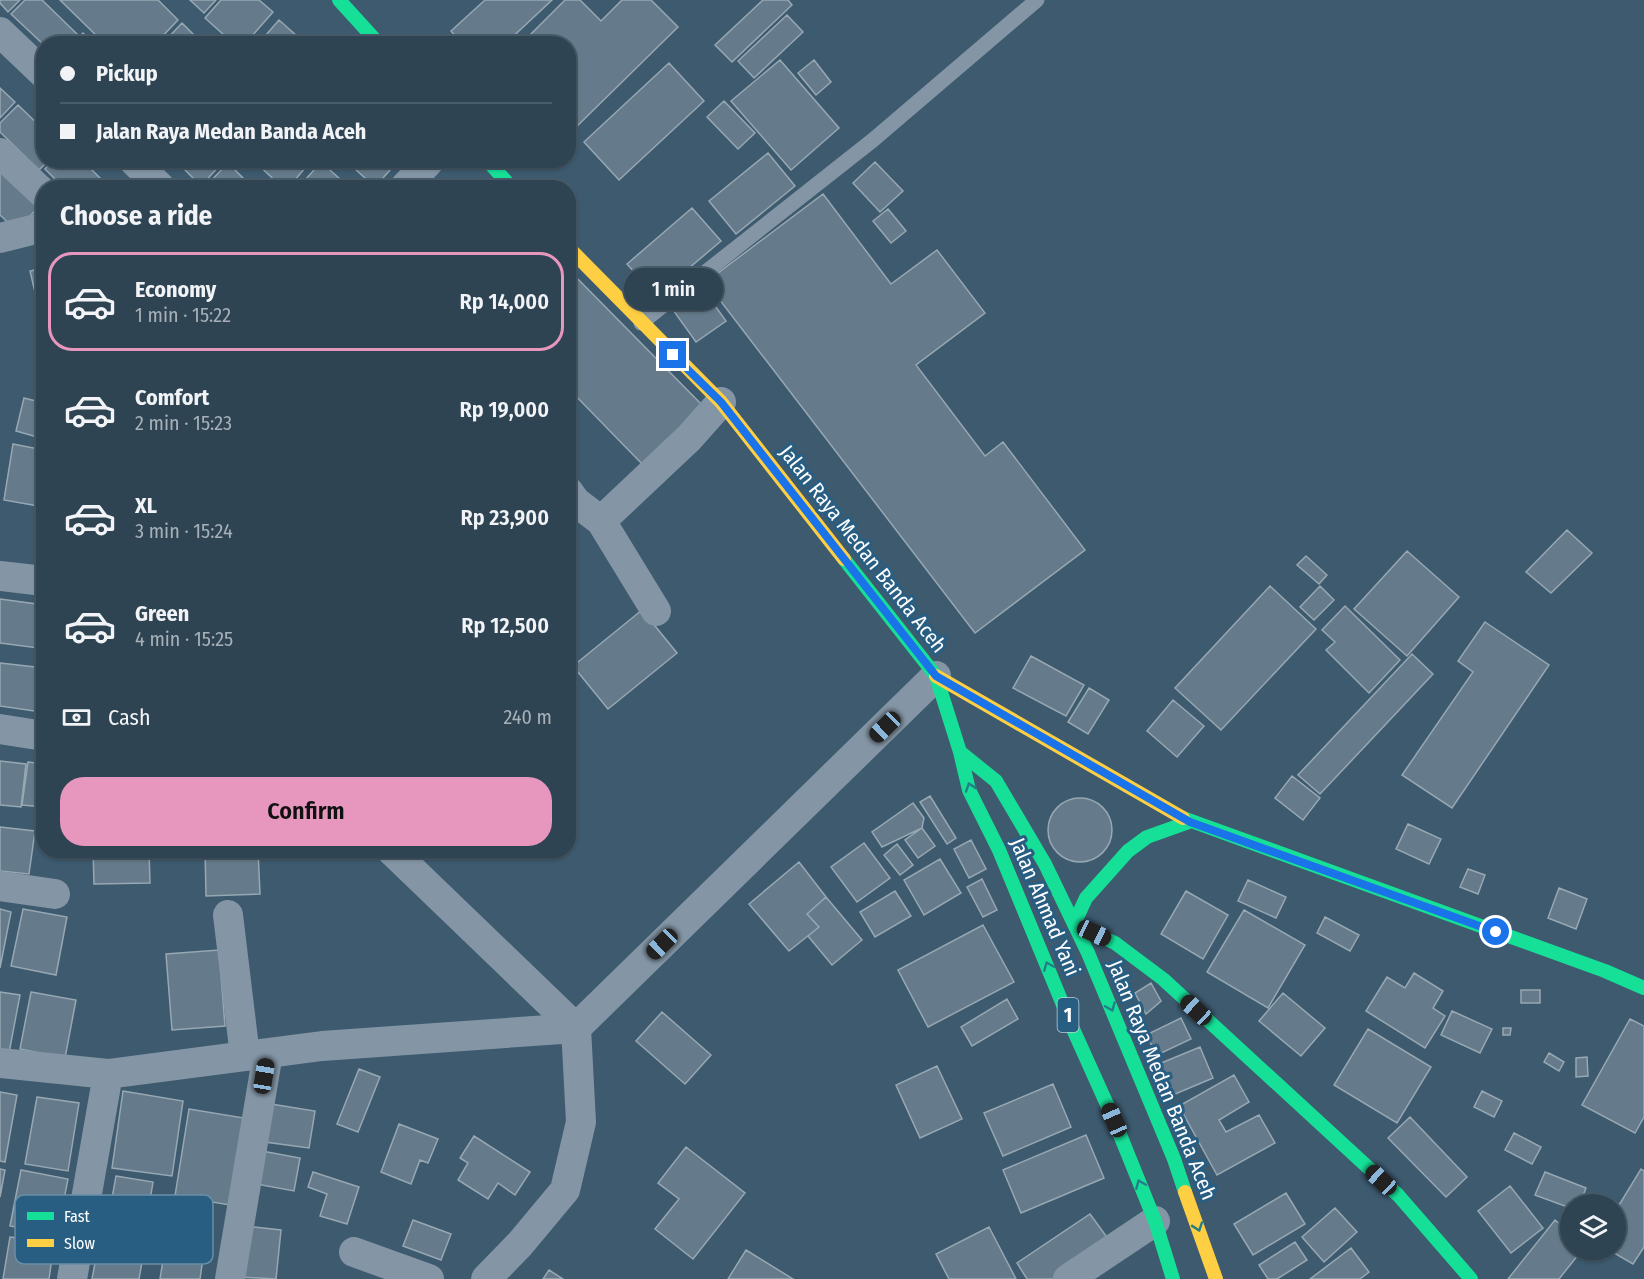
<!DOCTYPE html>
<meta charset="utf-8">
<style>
:root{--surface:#2e4453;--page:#364b5a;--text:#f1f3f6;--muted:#a7b0b8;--line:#495c6a;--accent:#e797bd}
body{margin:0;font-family:"Fira Sans Condensed",sans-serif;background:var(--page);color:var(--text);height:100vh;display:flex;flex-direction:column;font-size:22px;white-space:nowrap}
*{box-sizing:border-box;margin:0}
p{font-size:20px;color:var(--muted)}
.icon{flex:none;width:33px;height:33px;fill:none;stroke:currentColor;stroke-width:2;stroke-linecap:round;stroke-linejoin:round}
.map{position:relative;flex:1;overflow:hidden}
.drawer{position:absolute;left:36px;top:180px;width:540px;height:678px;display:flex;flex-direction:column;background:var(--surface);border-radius:24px;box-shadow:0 2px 4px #0004,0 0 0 2px var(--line)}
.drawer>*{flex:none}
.guide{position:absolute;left:36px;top:36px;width:540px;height:132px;border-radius:24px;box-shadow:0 2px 4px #0004,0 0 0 2px var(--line);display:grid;align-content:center;height:132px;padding:0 24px;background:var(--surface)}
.tools{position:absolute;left:1560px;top:1194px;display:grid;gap:12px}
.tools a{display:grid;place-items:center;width:66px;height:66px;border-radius:50%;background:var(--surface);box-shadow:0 2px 4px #0004,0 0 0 2px var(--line);font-size:30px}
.end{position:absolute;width:27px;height:27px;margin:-14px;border:8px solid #1a73e8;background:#fff;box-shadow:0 0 0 3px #fff}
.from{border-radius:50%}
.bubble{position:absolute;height:42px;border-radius:21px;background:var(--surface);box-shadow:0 2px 4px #0004,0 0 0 2px var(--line);font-size:20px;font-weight:600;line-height:42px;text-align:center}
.car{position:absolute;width:18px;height:36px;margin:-18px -9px;border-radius:8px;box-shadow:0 0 4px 2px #0007;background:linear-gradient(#222 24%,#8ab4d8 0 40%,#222 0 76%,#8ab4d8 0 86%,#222 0)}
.guide b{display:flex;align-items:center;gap:21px;height:57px;font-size:22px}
.guide b+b{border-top:2px solid var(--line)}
.guide i{width:15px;height:15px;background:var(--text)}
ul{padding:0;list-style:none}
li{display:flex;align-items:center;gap:18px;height:99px;margin:0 12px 9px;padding:0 12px;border:3px solid transparent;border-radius:24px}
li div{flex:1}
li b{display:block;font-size:22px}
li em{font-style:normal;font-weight:600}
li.on{border-color:var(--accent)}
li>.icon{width:54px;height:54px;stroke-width:1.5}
h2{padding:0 24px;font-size:27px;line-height:72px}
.pay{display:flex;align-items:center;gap:15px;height:66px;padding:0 24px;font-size:22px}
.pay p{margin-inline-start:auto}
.cta{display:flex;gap:12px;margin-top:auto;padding:12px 24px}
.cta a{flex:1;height:69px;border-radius:24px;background:var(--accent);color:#111;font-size:24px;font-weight:600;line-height:69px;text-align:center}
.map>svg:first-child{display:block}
</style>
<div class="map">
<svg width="1644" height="1279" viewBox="0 0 1644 1279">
<rect width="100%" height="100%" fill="#3d5a6f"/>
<path fill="#657a8a" stroke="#97a8b3" stroke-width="1.5" d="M0,0H20L8,12L0,3Z
M25,0H42L77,34L68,44H44V45L11,14Z
M60,0H158L178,20L155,44H105Z
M190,0H216L204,13Z
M221,0H259L273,12L245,44H234L205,18Z
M485,0H552L505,44H462L451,31Z
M565,0H580L601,21L622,0H651L678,27L568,135V44H521Z
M763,0H788L792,5L732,62L715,45Z
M787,15L803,32L754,78L738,61Z
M279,20L306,44H258Z
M182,23L203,44H162Z
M83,33L94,44H72Z
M780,60L839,128L791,170L731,101Z
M814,60L831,82L816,95L798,73Z
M669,63L704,101L619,180L584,142Z
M0,88L15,102L0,118Z
M724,101L755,133L738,149L707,117Z
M18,105L44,130V160H49L39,170L0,132V123Z
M768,153L795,186L736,234L709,201Z
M53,160H82L110,188H64L45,169Z
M175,160H220L222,163L201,186Z
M253,160H312L288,188H283Z
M345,160H399L375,187Z
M321,162L350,188H298Z
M875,162L903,191L880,212L853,183Z
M228,163L253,188L206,186Z
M0,171L38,208L16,230L0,215Z
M468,180L475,188H460Z
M823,194L891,284L937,250L985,313L916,365L985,456L1003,442L1085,550L975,633L706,282Z
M692,208L721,241L656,296L627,264Z
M888,209L906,231L891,243L873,221Z
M44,268V304L38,305L30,271Z
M568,269L705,408L644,466L568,388Z
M703,289L726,321L696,342L673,310Z
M24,398L44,403V439L16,431Z
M13,444L44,450V507L4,500Z
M568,519L573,520L574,536L568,541Z
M1567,530L1592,553L1551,593L1526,572Z
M1407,551L1459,597L1407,656L1354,609Z
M1306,556L1327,575L1319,584L1297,565Z
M1270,586L1316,629L1221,730L1175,688Z
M1320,586L1334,600L1314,620L1300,607Z
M0,599L44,605L38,648L0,643Z
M1345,606L1400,660L1369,693L1326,650L1335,642L1322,630Z
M642,610L677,653L608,709L573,666Z
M1485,622L1549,665L1452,808L1402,775L1473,672L1458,661Z
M1412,654L1433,674L1320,794L1298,775Z
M1031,656L1084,685L1066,716L1013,688Z
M0,663L44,668L41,712L0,706Z
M1089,688L1109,700L1088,734L1068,722Z
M1173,700L1204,726L1177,757L1147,731Z
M0,761L26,764L21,807L0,805Z
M28,762L44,764V807L22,805Z
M1292,776L1320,798L1303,820L1275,798Z
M930,796L956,838L947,844L920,802Z
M1048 830a32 32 0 1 1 64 0a32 32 0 1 1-64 0Z
M913,803L924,818L922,828L882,847L872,832Z
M1408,824L1441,839L1429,864L1396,849Z
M0,827L35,831L29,874L0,871Z
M922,828L935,846L918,858L905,840Z
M971,840L986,869L969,878L954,849Z
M864,843L890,878L857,902L831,867Z
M897,844L913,865L900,875L884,855Z
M93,850H149L150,883L94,884Z
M205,850H258L260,894L206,896Z
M940,859L961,893L924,915L904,880Z
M799,862L826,897L807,914L819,927L789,951L749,904Z
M1468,869L1485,875L1478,894L1460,887Z
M982,879L997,910L983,917L967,887Z
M1248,880L1286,897L1276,918L1238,901Z
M1559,888L1587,899L1576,929L1548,918Z
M895,891L911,916L875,937L860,912Z
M1186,891L1228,915L1203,959L1161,934Z
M826,897L862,940L832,965L808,936L819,927L807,914Z
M0,909L11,912L0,968Z
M23,909L67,917L56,975L11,966Z
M1244,910L1305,945L1268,1008L1207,972Z
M1325,917L1359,935L1350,951L1317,933Z
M983,925L1014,982L928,1027L898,970Z
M219,950L225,1026L172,1030L166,954Z
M1414,973L1443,991L1433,1008L1445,1016L1425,1048L1366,1011L1387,977L1405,988Z
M1151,983L1161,1001L1146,1014L1135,993Z
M1521,990H1540V1003H1521Z
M0,992L20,995L9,1053L0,1051Z
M31,992L76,1000L65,1058L20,1049Z
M1283,993L1325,1028L1301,1056L1259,1021Z
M1007,999L1018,1019L972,1046L961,1027Z
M1452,1011L1492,1029L1480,1053L1441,1035Z
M662,1012L711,1055L685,1084L636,1041Z
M1181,1018L1191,1039L1157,1055L1146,1035Z
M1630,1019L1644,1026V1117L1635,1133L1582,1105Z
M1503,1028H1511L1510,1035H1503Z
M1368,1029L1431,1067L1397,1123L1334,1085Z
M1200,1047L1213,1078L1168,1097L1154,1066Z
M1549,1053L1564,1062L1559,1071L1544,1062Z
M1587,1057L1588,1076L1576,1077V1058Z
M937,1066L962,1119L920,1138L896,1085Z
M359,1069L380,1077L358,1132L337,1124Z
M1234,1075L1249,1102L1219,1120L1226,1132L1259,1115L1275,1143L1217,1175L1179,1106Z
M1053,1084L1071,1127L1003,1156L984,1113Z
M123,1091L183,1101L172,1176L112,1168Z
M1482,1091L1502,1101L1494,1117L1474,1107Z
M0,1092L17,1095L5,1162L0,1161Z
M37,1097L79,1103L68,1171L25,1164Z
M271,1104L315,1111L309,1148L265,1142Z
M189,1109L244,1118L230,1205L175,1196Z
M1410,1117L1467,1177L1446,1197L1388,1138Z
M399,1124L438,1139L428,1163L420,1160L411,1184L381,1172Z
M1514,1133L1541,1147L1532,1164L1505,1150Z
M1086,1135L1104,1178L1021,1213L1003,1170Z
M474,1136L530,1172L515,1195L498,1183L488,1199L458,1180L468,1163L460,1158Z
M686,1147L745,1193L693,1259L655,1229L679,1199L658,1183Z
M262,1151L300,1158L294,1191L256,1184Z
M0,1169L5,1170L0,1197Z
M1641,1169L1644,1171V1247L1633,1264L1609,1250H1616V1210Z
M21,1170L68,1179L57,1235L10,1226Z
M313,1172L359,1187L347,1224L320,1216L327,1194L308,1187Z
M1545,1172L1586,1188L1580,1204H1570V1208L1535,1195Z
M116,1176L153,1182L144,1237L106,1231Z
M1510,1186L1543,1228L1511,1253L1478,1211Z
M1286,1193L1305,1224L1253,1255L1234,1224Z
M1335,1208L1357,1232L1324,1262L1302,1237Z
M171,1209L209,1215L200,1279H160Z
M1090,1214L1109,1240L1053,1279H1027L1017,1263Z
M413,1220L451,1234L441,1260L403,1246Z
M1555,1220L1570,1232V1250H1582L1559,1279H1508Z
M245,1226L281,1230L276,1279L239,1277Z
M989,1227L1016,1279H949L936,1254Z
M10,1237L54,1243L49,1279H3Z
M100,1237L145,1245L139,1279H92Z
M1295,1242L1307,1260L1277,1279H1268L1259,1265Z
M1351,1248L1369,1272L1360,1279H1310Z
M746,1250L793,1279H728Z
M549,1270L563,1279H543Z"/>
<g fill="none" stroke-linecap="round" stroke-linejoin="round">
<path stroke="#8496a5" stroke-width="15" d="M641,323L873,140L1037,0"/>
<path stroke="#8496a5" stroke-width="30" d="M0,32L44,74
M0,153L44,194
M133,160L161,188
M404,188L430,160
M0,238L44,227
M568,491L576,502L601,521L656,611
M601,521L689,438L721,402
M0,576L44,581
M0,729L44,736
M391,850L576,1028L581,1122L565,1190L520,1244L486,1279
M0,886L55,894
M228,915L245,1056
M0,1063L108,1074L322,1046L576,1028L936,676
M354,1252L429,1279
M72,1279L108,1074
M230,1279L268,1053
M1068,1279L1155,1221"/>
<path stroke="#16e098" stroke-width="14" d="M339,0L379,44
M487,160L512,188
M844,559L936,676L960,752
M960,752L996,781L1045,864L1088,953L1174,1159L1185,1192
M960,752L969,790L999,850L1073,1029L1114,1120L1155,1221L1173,1279
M1183,818L1605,971L1644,988
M1074,924L1115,943L1163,979L1398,1195L1471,1279
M1074,924L1086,898L1128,851L1147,837L1189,822"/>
<path stroke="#ffcf43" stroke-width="14" d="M568,247L721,402L844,559
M936,676L1183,818
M1185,1192L1216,1279"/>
</g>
<defs><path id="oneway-chevron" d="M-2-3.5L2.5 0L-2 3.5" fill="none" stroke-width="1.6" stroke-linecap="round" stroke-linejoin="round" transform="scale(1.5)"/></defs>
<g stroke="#247e88">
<use href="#oneway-chevron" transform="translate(970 787) rotate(-109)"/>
<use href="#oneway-chevron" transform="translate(1048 966) rotate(-112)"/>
<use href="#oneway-chevron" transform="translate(1111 1007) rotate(67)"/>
<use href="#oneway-chevron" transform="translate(1140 1184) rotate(-112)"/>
<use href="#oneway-chevron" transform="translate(1198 1227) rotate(71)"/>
</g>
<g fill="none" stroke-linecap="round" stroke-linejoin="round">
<path stroke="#1a73e8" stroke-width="8" d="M673,355L721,402L936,676L1190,822L1496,932"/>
</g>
<g text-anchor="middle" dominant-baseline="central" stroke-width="6" stroke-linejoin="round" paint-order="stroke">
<rect fill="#295e83" stroke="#bfcfda" stroke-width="1.5" x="1057.5" y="998" width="21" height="34" rx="4.5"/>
<g font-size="20" font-weight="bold" fill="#fff">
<text x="1068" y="1015">1</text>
</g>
<g font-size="21" fill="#fff" stroke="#295e83">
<text transform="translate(863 549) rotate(52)">Jalan Raya Medan Banda Aceh</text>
<text transform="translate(1045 907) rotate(67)">Jalan Ahmad Yani</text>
<text transform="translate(1162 1080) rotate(68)">Jalan Raya Medan Banda Aceh</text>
</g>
</g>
<rect x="15" y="1195" width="198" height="69" rx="9" fill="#295e83" stroke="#698ea8" stroke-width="1.5"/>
<rect x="27" y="1212" width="27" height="8" fill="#16e098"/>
<rect x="27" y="1239" width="27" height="8" fill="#ffcf43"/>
<g font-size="16" fill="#fff">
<text x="64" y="1222">Fast</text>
<text x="64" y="1249">Slow</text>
</g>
</svg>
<div class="tools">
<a><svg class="icon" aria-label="layers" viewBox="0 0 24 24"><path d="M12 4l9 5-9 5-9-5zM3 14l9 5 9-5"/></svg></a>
</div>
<i class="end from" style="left:1496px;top:932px"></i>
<i class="end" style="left:673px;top:355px"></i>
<div class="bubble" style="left:624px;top:268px;width:99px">1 min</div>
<i class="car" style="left:885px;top:727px;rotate:226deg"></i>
<i class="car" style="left:1094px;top:933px;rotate:115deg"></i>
<i class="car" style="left:662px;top:944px;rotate:226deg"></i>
<i class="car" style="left:1196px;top:1010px;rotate:313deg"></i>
<i class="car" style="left:264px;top:1076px;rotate:9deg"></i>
<i class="car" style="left:1114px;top:1120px;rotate:336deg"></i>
<i class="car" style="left:1381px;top:1180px;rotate:313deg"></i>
<div class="guide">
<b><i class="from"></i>Pickup</b>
<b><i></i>Jalan Raya Medan Banda Aceh</b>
</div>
<section class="drawer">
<h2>Choose a ride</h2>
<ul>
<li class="on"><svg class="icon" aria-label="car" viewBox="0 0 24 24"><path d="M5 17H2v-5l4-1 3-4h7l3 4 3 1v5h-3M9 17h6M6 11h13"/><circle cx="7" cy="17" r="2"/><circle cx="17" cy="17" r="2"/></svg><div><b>Economy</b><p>1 min · 15:22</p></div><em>Rp 14,000</em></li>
<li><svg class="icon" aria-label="car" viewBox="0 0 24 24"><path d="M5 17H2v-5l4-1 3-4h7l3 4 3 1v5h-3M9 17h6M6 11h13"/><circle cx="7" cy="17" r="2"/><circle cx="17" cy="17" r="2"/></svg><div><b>Comfort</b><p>2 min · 15:23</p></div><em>Rp 19,000</em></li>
<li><svg class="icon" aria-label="car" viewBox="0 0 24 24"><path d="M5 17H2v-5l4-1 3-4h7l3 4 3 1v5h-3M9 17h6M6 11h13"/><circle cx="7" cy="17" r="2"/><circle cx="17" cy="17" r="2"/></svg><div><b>XL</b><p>3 min · 15:24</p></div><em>Rp 23,900</em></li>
<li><svg class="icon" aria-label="car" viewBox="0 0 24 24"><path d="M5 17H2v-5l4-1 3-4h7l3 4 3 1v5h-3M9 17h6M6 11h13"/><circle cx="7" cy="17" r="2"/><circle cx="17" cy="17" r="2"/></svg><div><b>Green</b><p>4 min · 15:25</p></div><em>Rp 12,500</em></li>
</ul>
<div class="pay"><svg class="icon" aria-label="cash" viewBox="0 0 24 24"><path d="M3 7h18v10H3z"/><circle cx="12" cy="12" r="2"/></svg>Cash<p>240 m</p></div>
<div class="cta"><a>Confirm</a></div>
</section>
</div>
